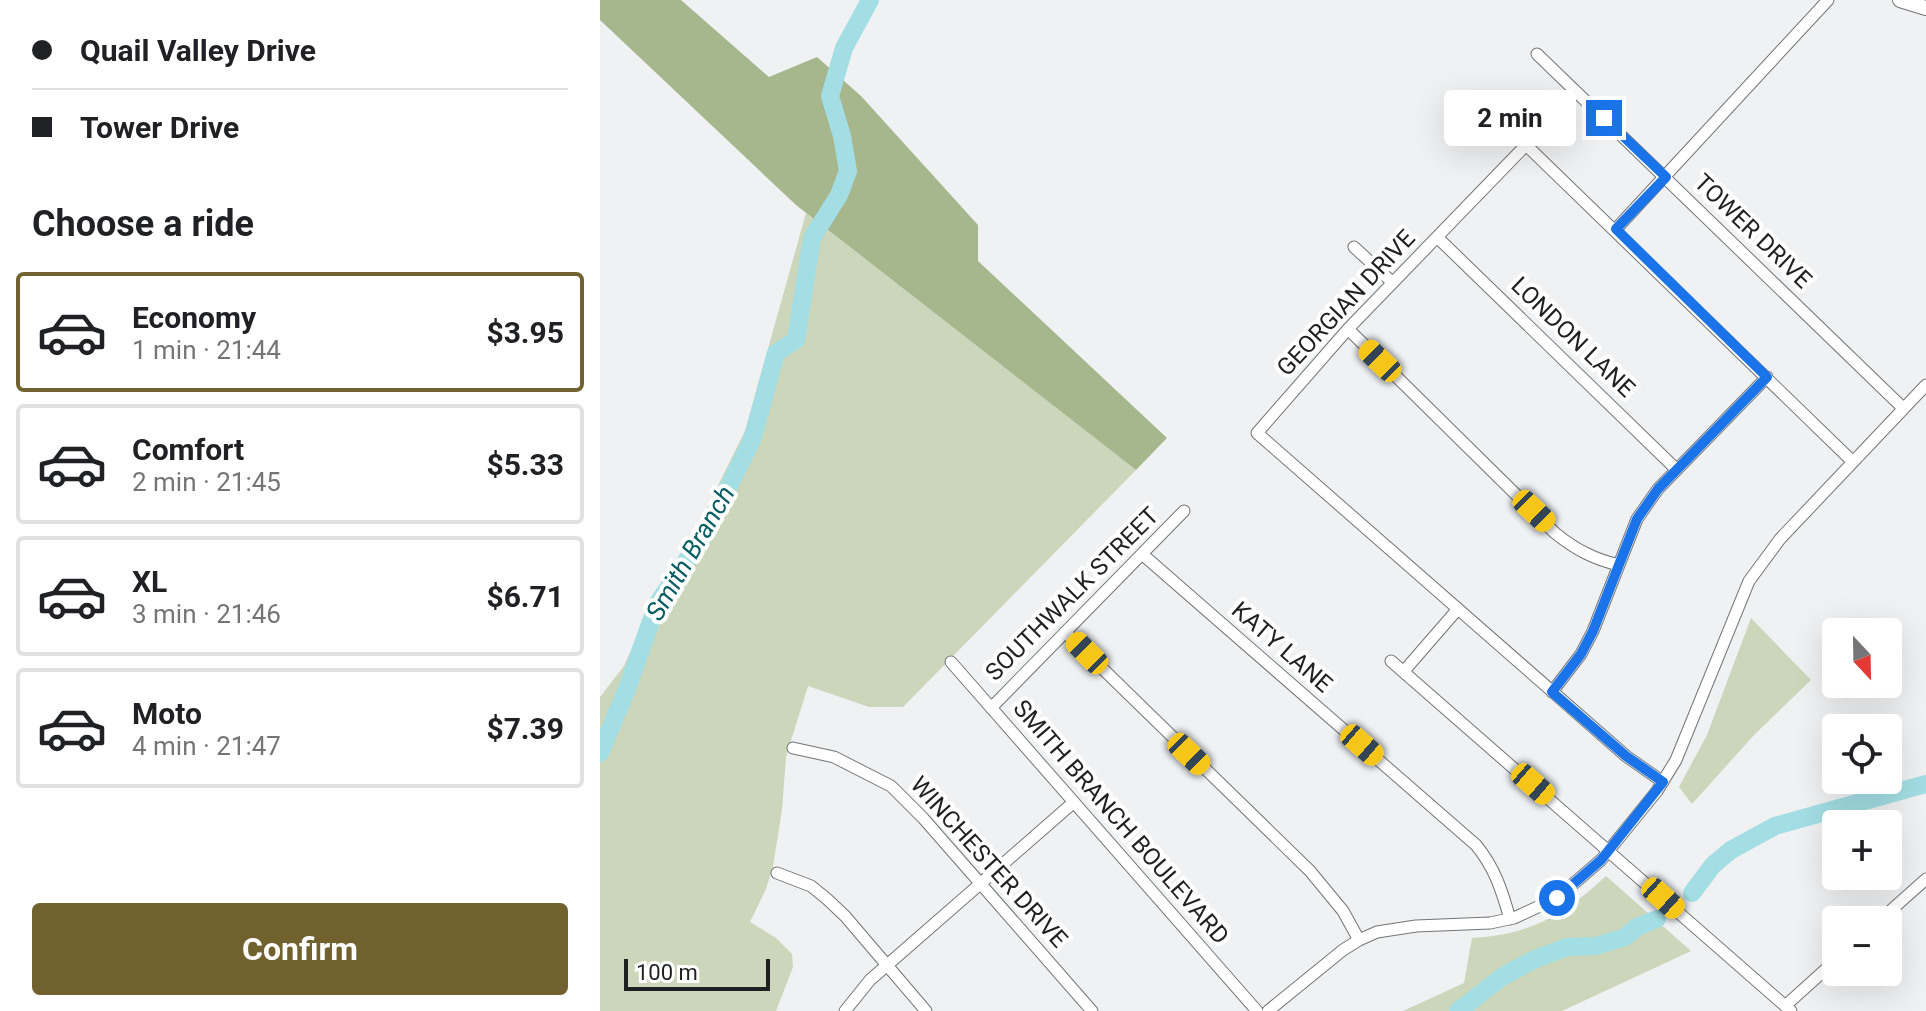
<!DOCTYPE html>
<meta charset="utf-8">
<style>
:root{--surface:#fff;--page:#f6f6f6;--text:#202124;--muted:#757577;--line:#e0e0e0;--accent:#71612e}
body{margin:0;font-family:Roboto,sans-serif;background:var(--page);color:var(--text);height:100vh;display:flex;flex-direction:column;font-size:30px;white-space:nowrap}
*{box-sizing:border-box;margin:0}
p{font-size:26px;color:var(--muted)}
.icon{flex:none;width:44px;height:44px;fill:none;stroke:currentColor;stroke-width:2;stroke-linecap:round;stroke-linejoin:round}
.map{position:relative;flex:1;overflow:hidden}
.details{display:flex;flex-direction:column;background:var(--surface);width:600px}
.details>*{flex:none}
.guide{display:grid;align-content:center;height:176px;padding:0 32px;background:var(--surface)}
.needle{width:52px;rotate:158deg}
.buttons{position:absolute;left:1222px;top:618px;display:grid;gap:16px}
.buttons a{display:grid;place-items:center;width:80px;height:80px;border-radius:8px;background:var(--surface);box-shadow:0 8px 32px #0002;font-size:40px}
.scale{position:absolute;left:24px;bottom:20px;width:146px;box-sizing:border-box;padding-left:8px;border:4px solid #1f2021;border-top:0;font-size:22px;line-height:28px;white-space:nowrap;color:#1f2021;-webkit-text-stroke:6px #fff;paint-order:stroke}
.end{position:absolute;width:36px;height:36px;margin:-18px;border:10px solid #1a73e8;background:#fff;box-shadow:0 0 0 4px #fff}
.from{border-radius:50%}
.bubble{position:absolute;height:56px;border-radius:8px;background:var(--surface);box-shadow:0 8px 32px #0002;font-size:26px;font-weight:700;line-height:56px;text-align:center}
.car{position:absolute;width:24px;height:48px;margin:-24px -12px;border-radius:10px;box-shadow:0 0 6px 2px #0007;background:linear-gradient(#f5c518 24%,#345 0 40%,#f5c518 0 76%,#345 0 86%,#f5c518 0)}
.guide b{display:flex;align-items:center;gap:28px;height:76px;font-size:30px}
.guide b+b{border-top:2px solid var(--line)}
.guide i{width:20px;height:20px;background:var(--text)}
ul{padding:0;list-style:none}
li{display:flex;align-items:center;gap:24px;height:120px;margin:0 16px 12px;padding:0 16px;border:4px solid var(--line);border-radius:8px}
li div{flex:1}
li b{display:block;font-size:30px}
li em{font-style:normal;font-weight:700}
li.active{border-color:var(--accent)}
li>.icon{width:72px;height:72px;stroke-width:1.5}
h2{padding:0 32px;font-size:36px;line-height:96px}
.primary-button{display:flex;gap:16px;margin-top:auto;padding:16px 32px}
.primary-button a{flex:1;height:92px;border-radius:8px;background:var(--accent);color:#fff;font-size:32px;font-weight:700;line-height:92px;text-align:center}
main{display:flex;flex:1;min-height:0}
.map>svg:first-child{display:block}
</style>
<main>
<section class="details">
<div class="guide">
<b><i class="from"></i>Quail Valley Drive</b>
<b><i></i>Tower Drive</b>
</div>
<h2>Choose a ride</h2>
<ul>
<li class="active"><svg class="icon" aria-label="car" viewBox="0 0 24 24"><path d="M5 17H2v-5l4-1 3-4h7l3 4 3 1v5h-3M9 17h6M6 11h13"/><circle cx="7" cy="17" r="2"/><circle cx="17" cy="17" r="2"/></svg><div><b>Economy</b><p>1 min · 21:44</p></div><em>$3.95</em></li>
<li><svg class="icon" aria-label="car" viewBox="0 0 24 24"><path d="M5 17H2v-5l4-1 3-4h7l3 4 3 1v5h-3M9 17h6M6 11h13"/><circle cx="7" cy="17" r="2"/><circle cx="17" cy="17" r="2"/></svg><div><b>Comfort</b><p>2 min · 21:45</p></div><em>$5.33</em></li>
<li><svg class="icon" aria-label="car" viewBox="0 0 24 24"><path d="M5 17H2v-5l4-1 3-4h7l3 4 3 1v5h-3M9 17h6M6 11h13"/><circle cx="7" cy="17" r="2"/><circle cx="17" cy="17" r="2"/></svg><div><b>XL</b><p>3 min · 21:46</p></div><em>$6.71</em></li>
<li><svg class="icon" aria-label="car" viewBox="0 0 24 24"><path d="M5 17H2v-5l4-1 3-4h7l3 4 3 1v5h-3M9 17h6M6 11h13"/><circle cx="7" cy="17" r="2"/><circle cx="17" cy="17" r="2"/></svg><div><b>Moto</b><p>4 min · 21:47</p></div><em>$7.39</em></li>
</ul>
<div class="primary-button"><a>Confirm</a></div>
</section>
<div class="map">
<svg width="1326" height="1011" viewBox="0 0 1326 1011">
<rect width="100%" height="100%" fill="#eff1f3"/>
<path fill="#cbd6bb" d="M206,213L536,470L303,707H269L208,686L186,757L182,810L173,866L166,889L150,922L176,938L192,954L193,967L176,1011H0V697L24,666L58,589L101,520L145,431Z
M1151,618L1211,680L1154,735L1092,804L1079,787L1107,735Z
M1006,876L1091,951L962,1011H803L864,983L872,938C930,935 964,915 1006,876Z"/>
<path fill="#a6b78d" d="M0,0H81L169,77L217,57L261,96L378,225V261L567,438L536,470L196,205L0,20Z"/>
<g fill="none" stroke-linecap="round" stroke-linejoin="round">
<path stroke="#a3dee4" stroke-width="18" d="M0,753L27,689L57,604L105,534L152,440L176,353L196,340L212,238L239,195L248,171L242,136L230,96L244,48L270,0
M1092,893L1113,865L1131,850L1175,826L1326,784
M858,1011L902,977L933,960L967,947L996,946L1025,937L1037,927L1057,919"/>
<defs>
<path id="minor" d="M937,54L1303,408
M1016,229L1228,0
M838,238L1076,469
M754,247L792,282
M748,329L955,533C976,550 994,559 1019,565
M542,554L876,845C895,868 902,891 910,919
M465,632L710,871L743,911L759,940
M791,661L1191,1011
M351,662L657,1011
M804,671L857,610
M952,692L981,654L993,631L1037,519L1058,489L1167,377
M391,708L584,511
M193,748L234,757L291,786L323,818L492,1011
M1063,782L1026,756L657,433L748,329L926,145L1252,461
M177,873L211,886L227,899L245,916L326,1011
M1280,920L1326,879
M1185,1006L1236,960
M245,1011L270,980L474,802
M668,1011L743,950L759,940L777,932L816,926L890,923L914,918L957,898L1001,860L1057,791L1076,760L1149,581L1180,539L1326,385"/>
<path id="major" d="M1300,0L1326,8"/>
</defs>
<use href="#minor" stroke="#727576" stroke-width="13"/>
<use href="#major" stroke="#727576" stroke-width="16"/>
<use href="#minor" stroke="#fff" stroke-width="11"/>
<use href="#major" stroke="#fff" stroke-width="14"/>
</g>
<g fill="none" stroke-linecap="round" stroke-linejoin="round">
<path stroke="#1a73e8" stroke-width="10" d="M957,898L1001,860L1063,782L1026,756L952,692L981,654L993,631L1037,519L1058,489L1167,377L1016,229L1066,177L1004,118"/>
</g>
<g text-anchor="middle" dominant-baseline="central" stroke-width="8" stroke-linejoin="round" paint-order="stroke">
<g font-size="24" fill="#1f2021" stroke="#fff">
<text transform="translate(1153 231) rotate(44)">TOWER DRIVE</text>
<text transform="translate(746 303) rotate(-47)">GEORGIAN DRIVE</text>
<text transform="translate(973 337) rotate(44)">LONDON LANE</text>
<text transform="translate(472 594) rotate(-45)">SOUTHWALK STREET</text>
<text transform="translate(682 647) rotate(41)">KATY LANE</text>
<text transform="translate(521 822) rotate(49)">SMITH BRANCH BOULEVARD</text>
<text transform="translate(389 862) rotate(48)">WINCHESTER DRIVE</text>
</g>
<g font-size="26" font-style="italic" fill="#085e64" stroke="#fff">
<text transform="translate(90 553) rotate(-60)">Smith Branch</text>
</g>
</g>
</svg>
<div class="buttons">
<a><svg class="needle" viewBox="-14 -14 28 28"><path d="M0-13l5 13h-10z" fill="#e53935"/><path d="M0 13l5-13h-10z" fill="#757577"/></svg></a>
<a><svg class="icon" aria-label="locate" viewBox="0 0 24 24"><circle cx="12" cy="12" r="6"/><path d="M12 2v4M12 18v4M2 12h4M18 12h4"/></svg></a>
<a>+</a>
<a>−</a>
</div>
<div class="scale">100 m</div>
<i class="end from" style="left:957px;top:898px"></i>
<i class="end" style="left:1004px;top:118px"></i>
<div class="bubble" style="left:844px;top:90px;width:132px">2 min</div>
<i class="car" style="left:780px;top:361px;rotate:314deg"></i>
<i class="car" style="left:934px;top:511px;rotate:134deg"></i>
<i class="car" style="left:487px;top:653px;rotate:315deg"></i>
<i class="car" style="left:762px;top:745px;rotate:131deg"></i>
<i class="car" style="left:589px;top:754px;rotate:134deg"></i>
<i class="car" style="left:933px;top:784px;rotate:131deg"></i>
<i class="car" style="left:1063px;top:898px;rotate:132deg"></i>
</div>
</main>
